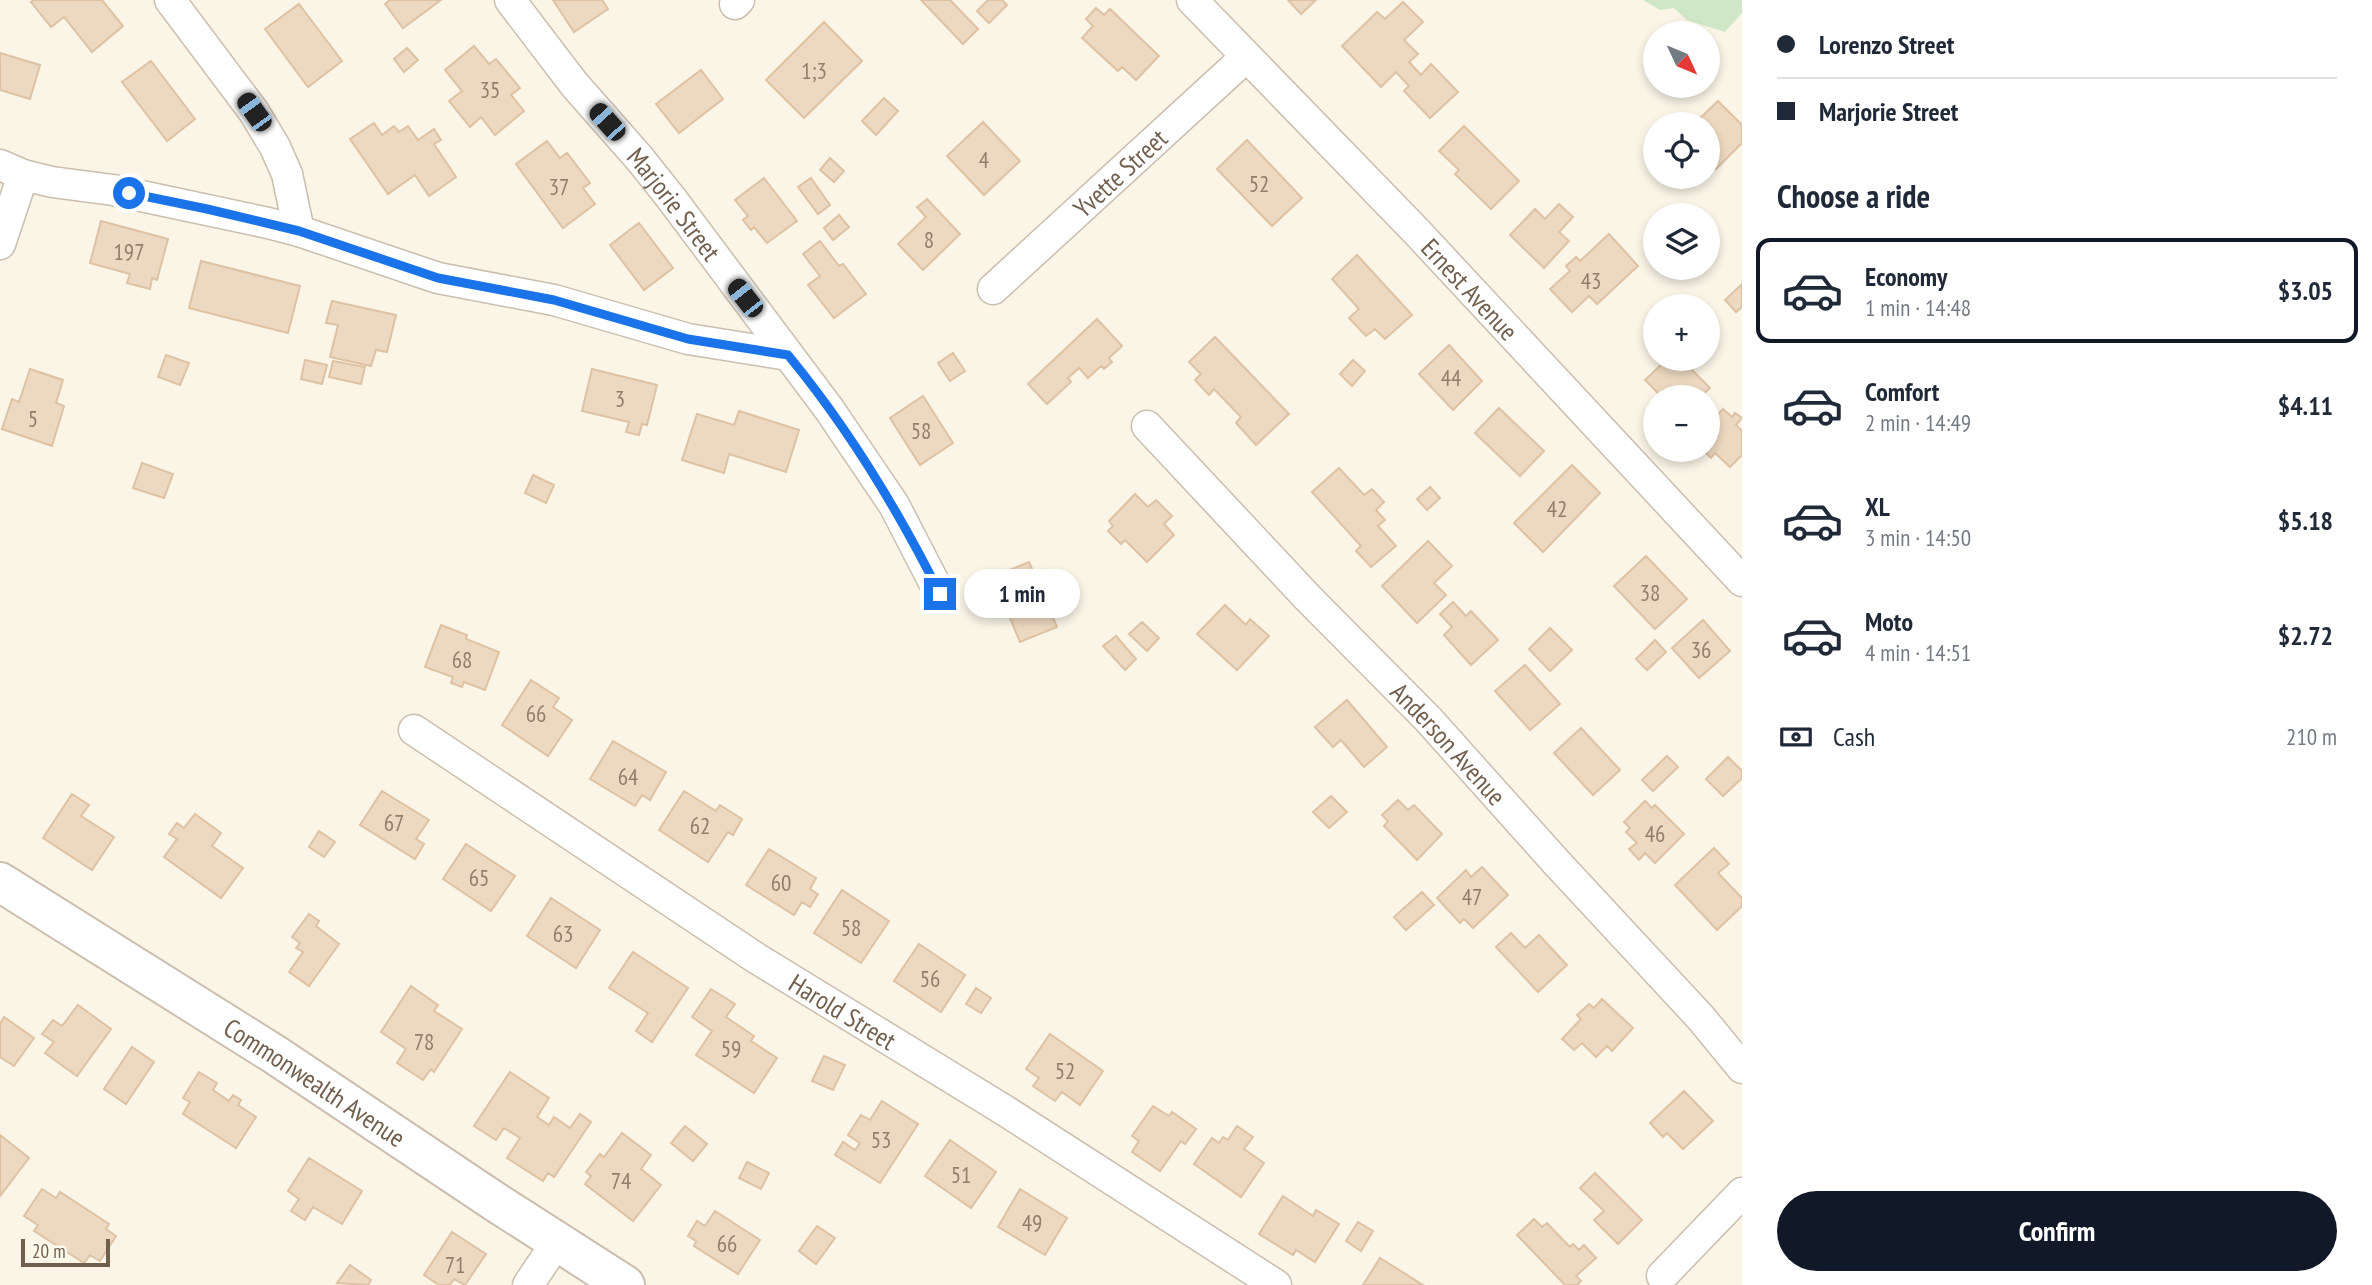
<!DOCTYPE html>
<meta charset="utf-8">
<style>
:root{--surface:#fff;--page:#f6f6f7;--text:#1f2937;--muted:#747a83;--line:#e0e1e3;--accent:#111827}
body{margin:0;font-family:"PT Sans Narrow",sans-serif;background:var(--page);color:var(--text);height:100vh;display:flex;flex-direction:column;font-size:26px;white-space:nowrap}
*{box-sizing:border-box;margin:0}
p{font-size:23px;color:var(--muted)}
.icon{flex:none;width:38px;height:38px;fill:none;stroke:currentColor;stroke-width:2;stroke-linecap:round;stroke-linejoin:round}
.map{position:relative;flex:1;overflow:hidden}
.details{display:flex;flex-direction:column;background:var(--surface);width:630px}
.details>*{flex:none}
.top-card{display:grid;align-content:center;height:154px;padding:0 35px;background:var(--surface)}
.needle{width:46px;rotate:134deg}
.buttons{position:absolute;left:1643px;top:21px;display:grid;gap:14px}
.buttons a{display:grid;place-items:center;width:77px;height:77px;border-radius:50%;background:var(--surface);box-shadow:0 4px 10px #0003;font-size:35px}
.scale{position:absolute;left:21px;bottom:18px;width:89px;box-sizing:border-box;padding-left:7px;border:4px solid #715f4e;border-top:0;font-size:19px;line-height:24px;white-space:nowrap;color:#715f4e;-webkit-text-stroke:5px #fdf9ed;paint-order:stroke}
.end{position:absolute;width:32px;height:32px;margin:-16px;border:9px solid #1a73e8;background:#fff;box-shadow:0 0 0 4px #fff}
.from{border-radius:50%}
.bubble{position:absolute;height:49px;border-radius:24px;background:var(--surface);box-shadow:0 4px 10px #0003;font-size:23px;font-weight:600;line-height:49px;text-align:center}
.car{position:absolute;width:21px;height:42px;margin:-21px -10px;border-radius:9px;box-shadow:0 0 5px 2px #0007;background:linear-gradient(#222 24%,#8ab4d8 0 40%,#222 0 76%,#8ab4d8 0 86%,#222 0)}
.top-card b{display:flex;align-items:center;gap:24px;height:66px;font-size:26px}
.top-card b+b{border-top:2px solid var(--line)}
.top-card i{width:18px;height:18px;background:var(--text)}
ul{padding:0;list-style:none}
li{display:flex;align-items:center;gap:21px;height:105px;margin:0 14px 10px;padding:0 21px;border:4px solid transparent;border-radius:14px}
li div{flex:1}
li b{display:block;font-size:26px}
li em{font-style:normal;font-weight:600}
li.selected{border-color:var(--accent)}
li>.icon{width:63px;height:63px;stroke-width:1.5}
h2{padding:0 35px;font-size:32px;line-height:84px}
.pay{display:flex;align-items:center;gap:18px;height:77px;padding:0 35px;font-size:26px}
.pay p{margin-inline-start:auto}
.action{display:flex;gap:14px;margin-top:auto;padding:14px 35px}
.action a{flex:1;height:80px;border-radius:42px;background:var(--accent);color:#fff;font-size:28px;font-weight:600;line-height:80px;text-align:center}
main{display:flex;flex:1;min-height:0}
.map>svg:first-child{display:block}
</style>
<main>
<div class="map">
<svg width="1742" height="1285" viewBox="0 0 1742 1285">
<rect width="100%" height="100%" fill="#faf5e7"/>
<path fill="#cfe6c7" d="M1643,0H1742V13L1725,32L1687,20L1674,8L1660,10Z"/>
<path fill="#edd9c1" stroke="#dec2a3" stroke-width="2" d="M34,0H102L123,26L92,52L64,17L51,27L31,2Z
M390,0H441L403,28L385,4Z
M553,0H602L608,9L574,32Z
M921,0H950L978,29L963,44Z
M988,0H1002L1007,5L989,23L977,11Z
M1288,0H1316L1301,14Z
M1403,2L1423,22L1404,40L1418,54L1409,62L1421,75L1431,64L1458,92L1430,118L1404,91L1409,86L1396,72L1381,87L1342,46L1377,12L1385,19Z
M299,4L342,61L308,87L265,29Z
M1096,8L1104,15L1110,9L1159,56L1136,80L1122,67L1118,71L1082,38L1093,26L1086,19Z
M824,22L862,61L804,118L766,80Z
M474,46L489,64L496,59L520,88L511,95L524,111L495,135L481,117L470,127L449,101L462,91L445,70Z
M407,48L418,60L404,72L394,59Z
M0,53L40,65L30,99L0,90Z
M151,61L195,119L167,141L122,82Z
M701,70L723,99L679,133L656,104Z
M884,98L898,111L876,135L862,121Z
M1718,101L1742,125V143L1716,169L1708,160V124H1694Z
M983,122L1020,161L984,195L947,156Z
M374,123L382,135L394,126L399,132L408,126L418,140L434,129L441,140L434,144L456,177L429,196L415,175L388,194L350,139Z
M1464,126L1519,181L1491,209L1455,174L1459,170L1439,151Z
M1247,140L1302,198L1272,226L1217,169Z
M547,141L560,158L567,153L590,183L583,188L595,204L563,228L516,164Z
M830,158L844,171L834,182L820,170Z
M764,178L797,221L767,243L754,227L751,230L743,220L748,216L735,200Z
M811,178L830,205L818,214L798,187Z
M927,199L960,234L923,270L898,244L926,217L917,207Z
M1559,204L1573,217L1559,232L1569,241L1544,268L1510,235L1535,209L1545,219Z
M839,215L849,227L833,240L824,228Z
M101,221L168,239L157,280L152,278L150,289L127,283L130,274L90,263Z
M639,223L673,268L644,290L610,245Z
M1609,234L1638,266L1597,304L1589,296L1572,312L1550,289L1570,271L1566,266L1576,257L1580,261Z
M820,241L839,266L843,264L866,294L834,318L808,285L820,276L803,254Z
M1357,255L1412,315L1385,339L1375,329L1366,336L1349,318L1359,309L1332,279Z
M201,261L300,286L288,333L189,308Z
M1742,284V307L1736,312L1725,300Z
M332,301L396,315L387,352L376,350L371,366L330,357L338,325L326,323Z
M1097,319L1122,346L1109,358L1112,362L1104,369L1101,366L1088,378L1079,368L1068,378L1071,382L1047,404L1028,384Z
M1215,337L1289,414L1256,445L1236,423L1241,417L1214,389L1209,395L1195,380L1201,374L1189,362Z
M1449,345L1482,381L1453,410L1419,374Z
M953,353L965,371L950,381L938,363Z
M166,355L189,363L180,385L158,377Z
M1667,359H1698L1690,368L1710,388L1700,397H1659L1661,396L1645,380Z
M305,360L327,365L322,384L301,379Z
M1353,360L1365,371L1352,386L1340,374Z
M333,361L365,367L361,384L329,377Z
M30,369L63,380L56,403L64,406L52,446L2,429L12,399L19,402Z
M592,369L657,385L647,425L642,424L639,435L626,432L629,422L582,411Z
M923,396L953,443L920,465L890,418Z
M1499,408L1544,451L1520,476L1475,433Z
M1723,409L1732,417L1735,413L1742,418L1736,425L1742,431V455L1730,467L1715,453L1711,458L1705,452L1709,447L1708,425Z
M739,411L799,430L786,472L729,454L724,473L682,460L697,414L734,425Z
M142,463L173,474L164,498L133,488Z
M1572,465L1600,493L1543,552L1514,523Z
M1339,468L1364,495L1372,489L1384,502L1376,510L1385,520L1378,526L1396,546L1371,567L1356,551L1361,546L1312,492Z
M533,475L554,485L546,503L525,493Z
M1430,487L1440,498L1427,510L1417,499Z
M1135,494L1148,507L1156,500L1172,516L1164,524L1174,535L1147,562L1125,540L1121,544L1108,531L1113,526L1109,521Z
M1428,541L1452,566L1434,583L1446,595L1417,623L1382,586Z
M1646,556L1687,599L1655,629L1614,586Z
M1029,562L1057,627L1020,642L993,577Z
M1453,602L1466,616L1471,611L1498,640L1471,665L1444,635L1452,627L1440,614Z
M1225,605L1246,625L1250,619L1269,636L1237,670L1197,634Z
M1703,620L1730,651L1699,678L1672,648Z
M1142,622L1159,638L1147,651L1129,634Z
M441,625L467,635L466,639L499,652L485,690L464,682L462,687L451,683L453,677L425,667Z
M1550,628L1572,650L1550,671L1529,649Z
M1116,636L1136,659L1125,670L1103,646Z
M1655,640L1666,652L1647,670L1636,659Z
M1525,665L1560,704L1530,730L1495,691Z
M531,680L559,698L553,707L572,720L548,756L502,725Z
M1347,700L1387,747L1364,767L1341,740L1333,747L1315,727Z
M1581,728L1620,770L1593,795L1554,753Z
M613,741L666,772L650,800L642,795L635,806L590,779Z
M1667,756L1678,767L1653,791L1642,780Z
M1728,757L1742,771V778L1723,796L1706,779Z
M382,791L429,820L416,839L424,844L415,859L360,825Z
M684,791L716,811L720,805L742,819L733,835L728,832L708,862L659,830Z
M72,794L89,805L81,816L114,837L92,870L43,838Z
M1331,796L1347,812L1329,828L1313,812Z
M1398,800L1408,810L1414,805L1442,834L1417,860L1384,826L1388,821L1382,815Z
M1645,801L1652,808L1655,805L1684,834L1655,863L1645,853L1639,860L1629,849L1637,843L1626,832L1630,828L1624,822Z
M195,814L221,833L212,846L243,868L221,898L164,857L177,839L169,834L177,823L184,828Z
M319,831L335,842L324,857L309,847Z
M466,844L515,876L491,911L443,879Z
M1714,848L1729,864L1718,873L1742,898V906L1717,930L1675,885Z
M769,849L816,878L810,889L818,894L810,907L802,902L794,915L746,885Z
M1482,867L1508,895L1473,928L1464,919L1460,923L1437,898L1466,870L1471,877Z
M842,890L889,921L861,963L814,933Z
M1422,892L1434,905L1406,930L1394,917Z
M551,898L600,930L576,968L527,936Z
M309,914L319,921L316,926L339,944L309,986L289,972L303,952L296,948L300,943L292,937Z
M1511,933L1525,948L1539,935L1567,965L1538,992L1496,947Z
M919,944L965,975L941,1012L894,981Z
M633,952L688,988L652,1042L636,1031L648,1013L609,988Z
M411,986L438,1005L434,1011L462,1029L434,1072L431,1069L423,1080L397,1063L406,1049L381,1032Z
M976,988L991,998L981,1013L966,1004Z
M711,989L735,1004L726,1017L754,1036L751,1041L777,1058L754,1093L696,1055L712,1031L692,1017Z
M1602,999L1633,1028L1612,1051L1607,1046L1596,1057L1582,1043L1574,1050L1562,1039L1581,1019L1577,1015L1589,1004L1594,1008Z
M78,1005L111,1029L77,1076L45,1053L54,1042L42,1034L53,1020L62,1026Z
M4,1017L34,1038L14,1066L0,1057V1024Z
M1050,1034L1103,1071L1080,1105L1062,1092L1055,1101L1033,1086L1039,1078L1026,1069Z
M132,1047L154,1062L126,1104L104,1089Z
M824,1056L845,1065L833,1090L812,1081Z
M199,1072L217,1083L213,1090L229,1101L233,1095L241,1100L238,1105L256,1117L236,1148L183,1114L190,1102L183,1098Z
M510,1072L549,1098L537,1117L549,1125L554,1117L570,1128L580,1114L591,1122L554,1177L548,1173L543,1181L507,1158L520,1138L504,1128L496,1140L474,1126Z
M1684,1091L1713,1121L1683,1149L1667,1133L1663,1137L1650,1123Z
M882,1101L918,1124L880,1183L835,1155L843,1142L855,1150L860,1143L848,1135L861,1115L870,1120Z
M1153,1106L1169,1116L1172,1112L1196,1129L1185,1144L1181,1141L1160,1171L1132,1152L1139,1141L1132,1136Z
M685,1126L707,1144L693,1161L671,1143Z
M1237,1126L1253,1137L1244,1149L1264,1163L1241,1197L1194,1164L1212,1138L1219,1143L1223,1137L1228,1140Z
M622,1133L651,1155L641,1169L661,1185L633,1221L585,1184L591,1176L586,1172L600,1154L604,1157Z
M0,1135L29,1158L0,1196Z
M950,1140L996,1172L971,1208L925,1176Z
M309,1158L362,1191L342,1224L313,1207L305,1220L291,1211L299,1199L288,1191Z
M747,1162L769,1173L761,1189L739,1178Z
M1595,1173L1642,1220L1618,1244L1594,1220L1604,1211L1580,1188Z
M42,1189L56,1198L60,1192L109,1224L106,1229L116,1236L100,1261L90,1255L84,1263L34,1231L38,1225L24,1216Z
M1020,1189L1067,1218L1045,1255L998,1227Z
M1283,1196L1313,1216L1316,1210L1339,1224L1315,1262L1296,1250L1293,1255L1259,1234Z
M715,1211L760,1240L738,1274L694,1246L696,1241L688,1236L697,1221L705,1226Z
M1534,1219L1542,1227L1547,1223L1570,1247L1573,1244L1579,1250L1584,1245L1596,1258L1576,1276L1581,1281L1577,1285H1565L1517,1235Z
M1358,1222L1373,1231L1361,1251L1346,1241Z
M817,1226L835,1238L816,1264L799,1251Z
M452,1232L486,1254L465,1285L454,1279L450,1285H439L424,1275Z
M1380,1258L1423,1285H1363Z
M350,1265L371,1280L368,1285L337,1283Z"/>
<g fill="none" stroke-linecap="round" stroke-linejoin="round">
<defs>
<g id="minor">
<path d="M170,0L254,112L275,147L287,174L299,231"/>
<path id="s1" d="M510,0L574,84L640,159L671,198L829,409L894,505L940,594"/>
<path id="s2" d="M1192,0L1416,231L1742,581"/>
<path d="M735,4L739,0"/>
<path d="M0,165L23,175L52,182L113,190L268,223L299,231L438,278L554,300L688,339L788,355"/>
<path d="M0,244L23,175"/>
<path id="s3" d="M993,289L1246,57"/>
<path id="s4" d="M1147,426L1308,598L1428,719L1556,862L1701,1018L1742,1068"/>
<path id="s5" d="M414,730L756,958L1004,1110L1276,1285"/>
<path d="M1662,1276L1742,1193"/>
<path d="M528,1285L557,1242"/>
</g>
<g id="tertiary">
<path id="s6" d="M0,882L274,1054L497,1203L625,1285"/>
</g>
</defs>
<use href="#minor" stroke="#cbbeae" stroke-width="33"/>
<use href="#tertiary" stroke="#cbbeae" stroke-width="42"/>
<use href="#minor" stroke="#fff" stroke-width="30"/>
<use href="#tertiary" stroke="#fff" stroke-width="38"/>
</g>
<g fill="none" stroke-linecap="round" stroke-linejoin="round">
<path stroke="#1a73e8" stroke-width="9" d="M129,193L207,209L299,231L438,278L554,300L688,339L788,355C849,429 897,508 940,594"/>
</g>
<g text-anchor="middle" dominant-baseline="central" stroke-width="5" stroke-linejoin="round" paint-order="stroke">
<g font-size="23" fill="#907e6b">
<text x="814" y="70">1;3</text>
<text x="490" y="89">35</text>
<text x="984" y="159">4</text>
<text x="1259" y="183">52</text>
<text x="559" y="186">37</text>
<text x="929" y="239">8</text>
<text x="129" y="251">197</text>
<text x="1591" y="280">43</text>
<text x="1451" y="377">44</text>
<text x="620" y="398">3</text>
<text x="33" y="418">5</text>
<text x="921" y="430">58</text>
<text x="1557" y="508">42</text>
<text x="1650" y="592">38</text>
<text x="1701" y="649">36</text>
<text x="462" y="659">68</text>
<text x="536" y="713">66</text>
<text x="628" y="776">64</text>
<text x="394" y="822">67</text>
<text x="700" y="825">62</text>
<text x="1655" y="833">46</text>
<text x="479" y="877">65</text>
<text x="781" y="882">60</text>
<text x="1472" y="896">47</text>
<text x="851" y="927">58</text>
<text x="563" y="933">63</text>
<text x="930" y="978">56</text>
<text x="424" y="1041">78</text>
<text x="731" y="1048">59</text>
<text x="1065" y="1070">52</text>
<text x="881" y="1139">53</text>
<text x="961" y="1174">51</text>
<text x="621" y="1180">74</text>
<text x="1032" y="1222">49</text>
<text x="727" y="1243">66</text>
<text x="455" y="1264">71</text>
</g>
<g font-size="26" fill="#715f4e" stroke="#fdf9ed">
<text stroke="none"><textPath href="#s3" startOffset="172">Yvette Street</textPath></text>
<text stroke="none"><textPath href="#s1" startOffset="262">Marjorie Street</textPath></text>
<text stroke="none"><textPath href="#s2" startOffset="401">Ernest Avenue</textPath></text>
<text stroke="none"><textPath href="#s4" startOffset="438">Anderson Avenue</textPath></text>
<text stroke="none"><textPath href="#s5" startOffset="513">Harold Street</textPath></text>
<text stroke="none"><textPath href="#s6" startOffset="373">Commonwealth Avenue</textPath></text>
</g>
</g>
</svg>
<div class="buttons">
<a><svg class="needle" viewBox="-14 -14 28 28"><path d="M0-13l5 13h-10z" fill="#e53935"/><path d="M0 13l5-13h-10z" fill="#747a83"/></svg></a>
<a><svg class="icon" aria-label="locate" viewBox="0 0 24 24"><circle cx="12" cy="12" r="6"/><path d="M12 2v4M12 18v4M2 12h4M18 12h4"/></svg></a>
<a><svg class="icon" aria-label="layers" viewBox="0 0 24 24"><path d="M12 4l9 5-9 5-9-5zM3 14l9 5 9-5"/></svg></a>
<a>+</a>
<a>−</a>
</div>
<div class="scale">20 m</div>
<i class="end from" style="left:129px;top:193px"></i>
<i class="end" style="left:940px;top:594px"></i>
<div class="bubble" style="left:964px;top:569px;width:116px">1 min</div>
<i class="car" style="left:254px;top:112px;rotate:324deg"></i>
<i class="car" style="left:607px;top:122px;rotate:318deg"></i>
<i class="car" style="left:745px;top:298px;rotate:322deg"></i>
</div>
<section class="details">
<div class="top-card">
<b><i class="from"></i>Lorenzo Street</b>
<b><i></i>Marjorie Street</b>
</div>
<h2>Choose a ride</h2>
<ul>
<li class="selected"><svg class="icon" aria-label="car" viewBox="0 0 24 24"><path d="M5 17H2v-5l4-1 3-4h7l3 4 3 1v5h-3M9 17h6M6 11h13"/><circle cx="7" cy="17" r="2"/><circle cx="17" cy="17" r="2"/></svg><div><b>Economy</b><p>1 min · 14:48</p></div><em>$3.05</em></li>
<li><svg class="icon" aria-label="car" viewBox="0 0 24 24"><path d="M5 17H2v-5l4-1 3-4h7l3 4 3 1v5h-3M9 17h6M6 11h13"/><circle cx="7" cy="17" r="2"/><circle cx="17" cy="17" r="2"/></svg><div><b>Comfort</b><p>2 min · 14:49</p></div><em>$4.11</em></li>
<li><svg class="icon" aria-label="car" viewBox="0 0 24 24"><path d="M5 17H2v-5l4-1 3-4h7l3 4 3 1v5h-3M9 17h6M6 11h13"/><circle cx="7" cy="17" r="2"/><circle cx="17" cy="17" r="2"/></svg><div><b>XL</b><p>3 min · 14:50</p></div><em>$5.18</em></li>
<li><svg class="icon" aria-label="car" viewBox="0 0 24 24"><path d="M5 17H2v-5l4-1 3-4h7l3 4 3 1v5h-3M9 17h6M6 11h13"/><circle cx="7" cy="17" r="2"/><circle cx="17" cy="17" r="2"/></svg><div><b>Moto</b><p>4 min · 14:51</p></div><em>$2.72</em></li>
</ul>
<div class="pay"><svg class="icon" aria-label="cash" viewBox="0 0 24 24"><path d="M3 7h18v10H3z"/><circle cx="12" cy="12" r="2"/></svg>Cash<p>210 m</p></div>
<div class="action"><a>Confirm</a></div>
</section>
</main>
